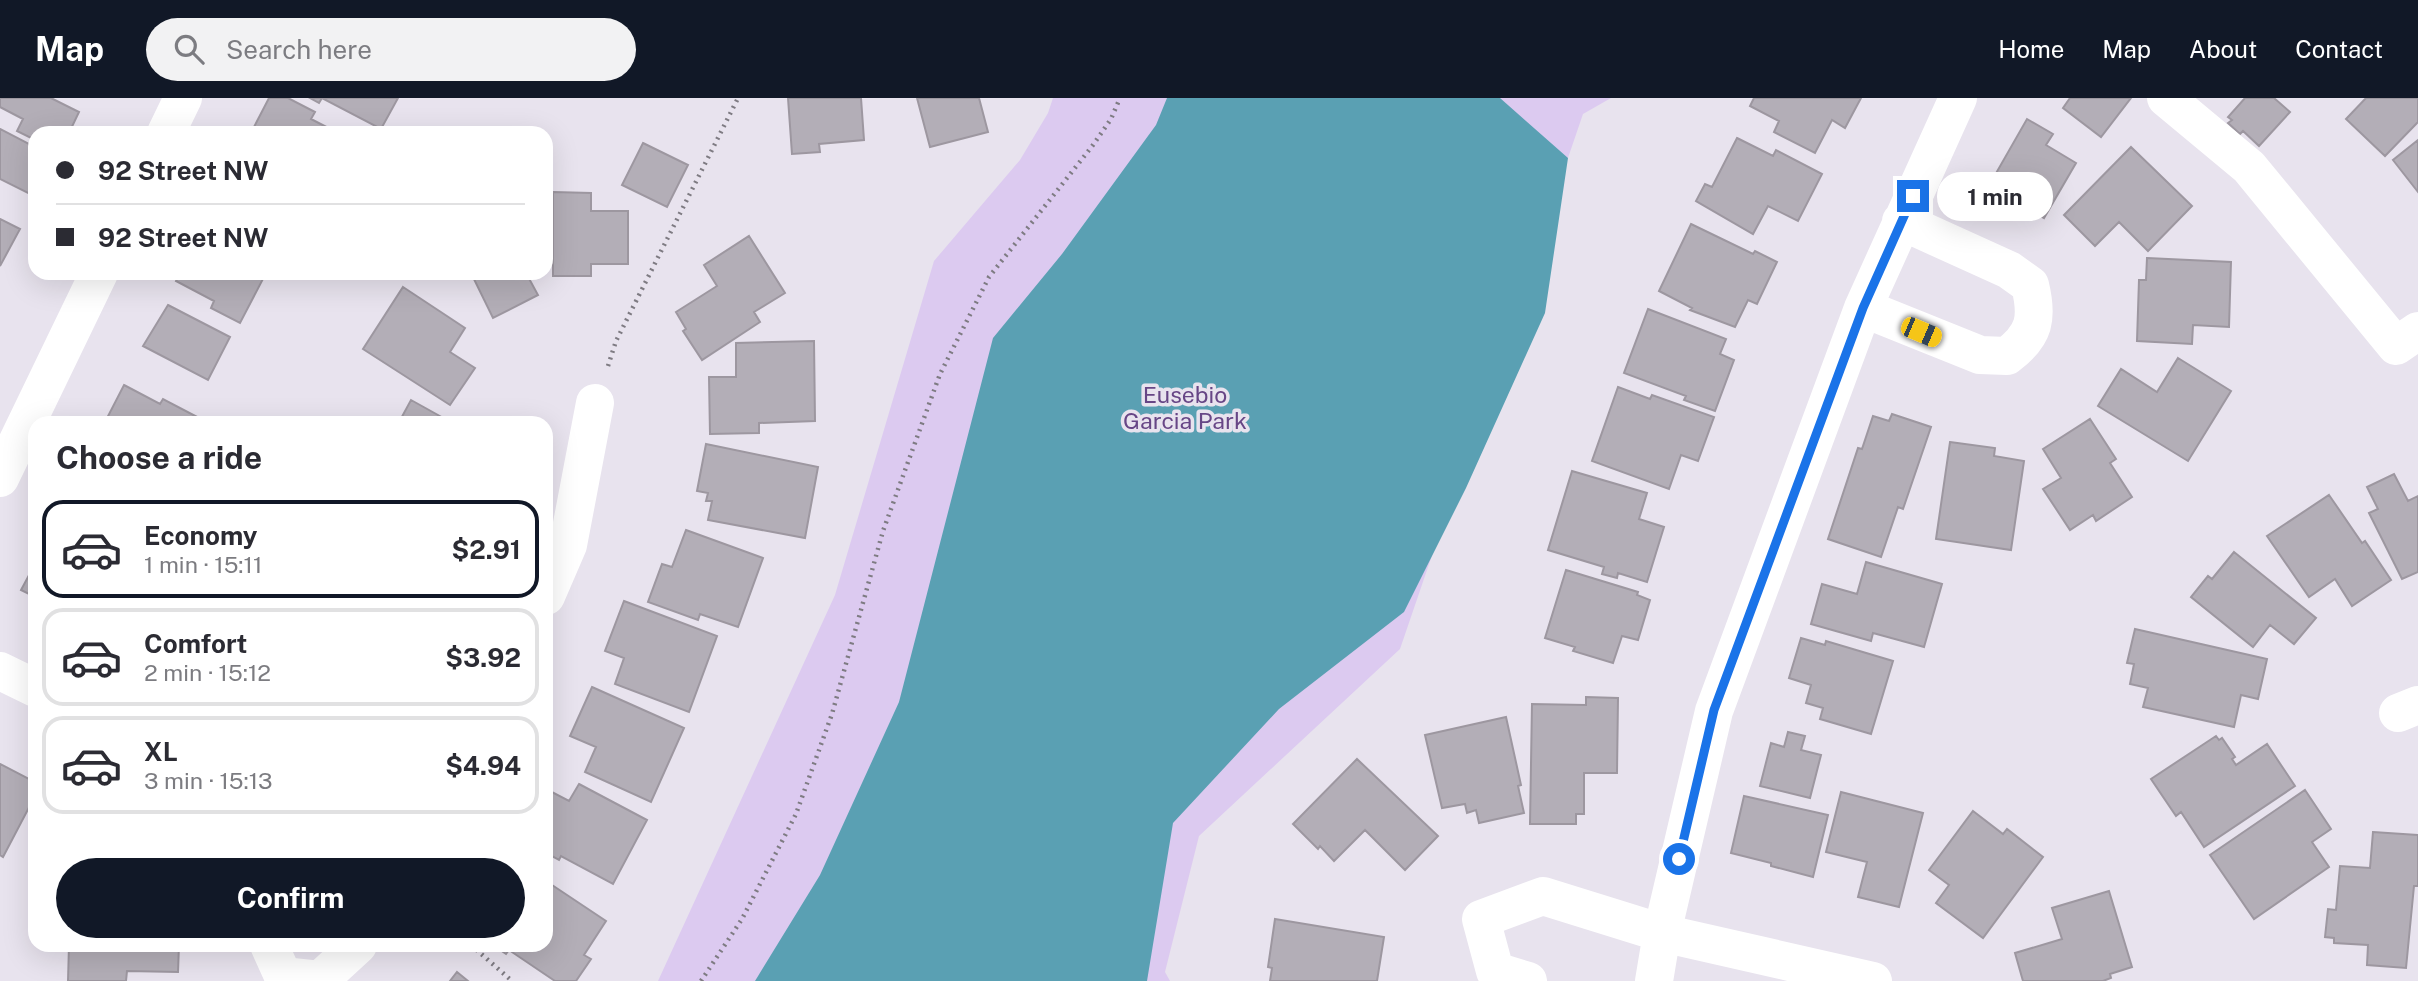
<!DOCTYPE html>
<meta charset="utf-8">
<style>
:root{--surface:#fff;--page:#f2f2f3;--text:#2b2b33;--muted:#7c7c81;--line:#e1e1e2;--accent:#111827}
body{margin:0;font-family:"Public Sans",sans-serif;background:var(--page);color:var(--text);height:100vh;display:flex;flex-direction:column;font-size:26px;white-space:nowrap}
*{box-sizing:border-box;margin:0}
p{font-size:23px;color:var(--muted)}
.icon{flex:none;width:38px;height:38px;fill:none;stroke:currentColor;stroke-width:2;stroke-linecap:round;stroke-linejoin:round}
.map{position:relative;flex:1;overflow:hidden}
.sheet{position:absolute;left:28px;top:318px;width:525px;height:536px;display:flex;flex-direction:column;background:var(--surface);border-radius:21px;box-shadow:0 7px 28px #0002}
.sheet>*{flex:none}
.hud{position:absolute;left:28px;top:28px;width:525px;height:154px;border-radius:21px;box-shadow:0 7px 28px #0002;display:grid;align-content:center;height:154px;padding:0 28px;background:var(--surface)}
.end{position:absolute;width:32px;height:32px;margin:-16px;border:9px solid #1a73e8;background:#fff;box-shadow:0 0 0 4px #fff}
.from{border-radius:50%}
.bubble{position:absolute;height:49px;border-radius:24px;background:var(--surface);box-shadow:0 7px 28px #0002;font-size:23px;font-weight:700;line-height:49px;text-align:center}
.car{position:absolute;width:21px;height:42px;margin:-21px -10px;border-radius:9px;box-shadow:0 0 5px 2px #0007;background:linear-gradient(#f5c518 24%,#345 0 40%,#f5c518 0 76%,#345 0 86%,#f5c518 0)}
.hud b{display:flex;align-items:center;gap:24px;height:66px;font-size:26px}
.hud b+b{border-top:2px solid var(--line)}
.hud i{width:18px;height:18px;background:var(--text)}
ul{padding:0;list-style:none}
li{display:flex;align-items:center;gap:21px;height:98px;margin:0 14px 10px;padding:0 14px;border:4px solid var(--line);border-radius:21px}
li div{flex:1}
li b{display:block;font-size:26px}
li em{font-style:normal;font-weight:700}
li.on{border-color:var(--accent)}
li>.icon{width:63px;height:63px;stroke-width:1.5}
h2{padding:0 28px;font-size:32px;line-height:84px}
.action{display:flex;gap:14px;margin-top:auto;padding:14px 28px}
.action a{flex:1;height:80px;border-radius:42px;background:var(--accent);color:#fff;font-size:28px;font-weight:700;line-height:80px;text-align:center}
header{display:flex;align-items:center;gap:42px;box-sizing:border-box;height:98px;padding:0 35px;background:var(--accent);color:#fff}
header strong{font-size:33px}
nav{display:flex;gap:38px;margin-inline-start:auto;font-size:24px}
.search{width:490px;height:63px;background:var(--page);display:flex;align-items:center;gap:18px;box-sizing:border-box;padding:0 24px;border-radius:38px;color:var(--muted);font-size:26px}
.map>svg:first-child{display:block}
</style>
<header>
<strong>Map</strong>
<div class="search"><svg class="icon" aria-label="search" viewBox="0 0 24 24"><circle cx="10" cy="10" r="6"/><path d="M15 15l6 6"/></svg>Search here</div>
<nav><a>Home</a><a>Map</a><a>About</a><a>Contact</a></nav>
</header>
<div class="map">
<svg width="2418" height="883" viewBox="0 0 2418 883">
<rect width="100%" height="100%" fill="#e8e3ee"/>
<path fill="#dccaf0" d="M1053,0H1611L1583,16L1400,551L1199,738L1165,874L1170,883H658L835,497L934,163L1020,62L1048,15Z"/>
<path fill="#5aa0b3" d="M1167,0H1500L1568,60L1545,215L1466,390L1404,514L1279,611L1173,725L1147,883H755L820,777L899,604L993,240L1062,156L1156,27Z"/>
<path fill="#b3aeb7" stroke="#9d97a0" stroke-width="2" d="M0,0H51L79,14L69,35H35V42L17,33L23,21L0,9Z
M269,0H288L315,14L311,21L338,35H267L254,29Z
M310,0H398L381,31L322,0L319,5Z
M788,0H861L864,42L819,46L820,54L792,56Z
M917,0H979L988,34L930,49Z
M1754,0H1861L1845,30L1832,22L1815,55L1774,34L1779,23L1750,8Z
M2070,0H2131L2101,39L2063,10Z
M2245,0H2274L2290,14L2259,48L2243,33L2240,36L2228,25L2232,22L2228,19Z
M2366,0H2418V24L2385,58L2346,21Z
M2027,21L2053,36L2046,47L2076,65L2044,120L2006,97L2007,93L1991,84Z
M0,31L35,49L34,98L0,81Z
M1737,40L1773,58L1776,52L1822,76L1798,123L1768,108L1753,136L1696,103L1705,86L1712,89Z
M2418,42V94L2393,62Z
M643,45L688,67L667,109L622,87Z
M2131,49L2192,108L2148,153L2119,124L2095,148L2064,117Z
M553,94L591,95V113H628V166H591V178H553Z
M0,121L20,131L0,168Z
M1691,126L1753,156L1755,153L1777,164L1757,206L1748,202L1735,229L1690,212L1692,210L1659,193Z
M749,138L785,195L754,214L760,224L702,262L683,233L686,231L676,214L717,188L704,167Z
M2147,160L2231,164L2229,229L2193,227L2192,246L2137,243L2139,182H2146Z
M180,175H266L240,225L211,210L214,203L176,183Z
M471,175H526L538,197L493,220Z
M403,189L465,230L450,254L475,270L450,307L363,251Z
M168,207L230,239L208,282L143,248Z
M1648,211L1726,241L1720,256L1734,262L1715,313L1684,302L1686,298L1624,275Z
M814,243L815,323L759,325V335L710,336L709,279H736V245Z
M2178,260L2231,293L2188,363L2098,308L2121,271L2157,294Z
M124,287L160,306L163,301L201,321L198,326H104Z
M1618,289L1650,301L1652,297L1714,319L1698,363L1681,357L1669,391L1592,363Z
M411,302L454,326H398Z
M1892,316L1931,329L1903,411L1898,409L1881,459L1828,441L1858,350L1862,351L1873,318L1889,323Z
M2090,321L2116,361L2110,365L2132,399L2096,423L2093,417L2070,432L2043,391L2061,380L2043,351Z
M1950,344L1995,350L1994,358L2024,363L2011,452L1936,441Z
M706,346L818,369L805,440L708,422L712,403H706L708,395L697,393Z
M1572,373L1647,395L1639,421L1664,429L1647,484L1618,475L1617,480L1602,476L1604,469L1548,452Z
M2394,376L2408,403L2418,398V474L2402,481L2369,415L2378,411L2367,389Z
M2329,397L2362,445L2365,443L2391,482L2352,508L2335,481L2309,499L2267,438Z
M686,432L763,460L738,529L700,516L698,522L648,504L662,466L672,469Z
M2234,454L2316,520L2294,546L2270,527L2253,549L2191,499L2208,478L2212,481Z
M1866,464L1942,486L1924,549L1873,535L1871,543L1811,526L1822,486L1857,496Z
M35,466V499L21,492Z
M1566,472L1638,494L1637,497L1650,502L1638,542L1622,538L1613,565L1573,553L1575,549L1545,540Z
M624,503L717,538L689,614L615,586L624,560L605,553Z
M2135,531L2267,561L2258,601L2241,597L2234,629L2143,609L2148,590L2130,586L2134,566L2127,565Z
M1801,540L1825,547L1826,543L1893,563L1871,636L1820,621L1823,610L1806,605L1811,587L1789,580Z
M592,589L684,630L651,704L585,674L596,649L570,638Z
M1586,599L1618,600L1617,675H1584V716H1576V726H1530L1532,606L1586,607Z
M1506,619L1521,687L1518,688L1524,715L1479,725L1476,712L1467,715L1465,706L1442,710L1425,637Z
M1788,634L1805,638L1801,652L1821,657L1810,700L1760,688L1771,645L1784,649Z
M2216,638L2219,642L2222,640L2235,659L2232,661L2236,667L2267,646L2295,688L2204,749L2181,714L2176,718L2151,681Z
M1357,661L1438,738L1405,772L1365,732L1334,763L1320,748L1318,751L1293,726Z
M0,666L35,684V698L3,759L0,757Z
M579,686L647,722L613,786L561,758L559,762L546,755V691L569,703Z
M2305,692L2331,731L2312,744L2329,769L2254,821L2210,757Z
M1841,694L1923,715L1899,809L1858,799L1867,764L1826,754Z
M1744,698L1828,717L1813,779L1771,768V765L1731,755Z
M1973,713L2003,736L2007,731L2043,759L1983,840L1936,805L1949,787L1929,772Z
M2373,734L2418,737V788H2414L2406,870L2367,867L2368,847L2334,845V840L2325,839L2328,811L2336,812L2340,768L2370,770Z
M546,783L606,823L584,857L591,861L576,883H555L509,852L506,856L493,847H546Z
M2109,793L2132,869L2110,876L2111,880L2103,883H2023L2015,855L2062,841L2052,810Z
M1275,821L1384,839L1377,883H1270L1272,870L1268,869Z
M69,847H179L178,874L127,873L126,883H68Z
M457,874L468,883H450Z"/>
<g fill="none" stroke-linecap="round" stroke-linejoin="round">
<path stroke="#7e7b82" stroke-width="4.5" stroke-dasharray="2 5" stroke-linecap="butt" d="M608,268L616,243L738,0
M471,847L512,883
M701,883L742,821L796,716L832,616L883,433L940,276L989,179L1093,47L1111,21L1120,0"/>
<path stroke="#fff" stroke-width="38" d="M2166,0L2249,69L2396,248L2418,233
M166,35L183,0
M1863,210L1980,257L2007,258C2035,237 2038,220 2030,187L2009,172L1901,123
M0,380L99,175
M546,498L568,447L595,305
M0,573L35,590
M2398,615L2418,607
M269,847L283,878L320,882L358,847
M1528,883L1495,873L1481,821L1543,798L1662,835L1873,883
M1654,883L1662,835L1714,613L1863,210L1958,0"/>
</g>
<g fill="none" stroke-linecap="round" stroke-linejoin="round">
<path stroke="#1a73e8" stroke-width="9" d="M1679,761L1714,612L1863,210L1913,98"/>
</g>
<g text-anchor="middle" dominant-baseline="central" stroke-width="7" stroke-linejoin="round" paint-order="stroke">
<g font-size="23" fill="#674686" stroke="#e8e3ee">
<text x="1185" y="296">Eusebio<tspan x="1185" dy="26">Garcia Park</tspan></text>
</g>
</g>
</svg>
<i class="end from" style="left:1679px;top:761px"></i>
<i class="end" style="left:1913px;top:98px"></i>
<div class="bubble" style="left:1937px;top:74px;width:116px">1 min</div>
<i class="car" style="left:1921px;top:234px;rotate:113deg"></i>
<div class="hud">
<b><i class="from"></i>92 Street NW</b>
<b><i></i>92 Street NW</b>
</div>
<section class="sheet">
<h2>Choose a ride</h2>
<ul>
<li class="on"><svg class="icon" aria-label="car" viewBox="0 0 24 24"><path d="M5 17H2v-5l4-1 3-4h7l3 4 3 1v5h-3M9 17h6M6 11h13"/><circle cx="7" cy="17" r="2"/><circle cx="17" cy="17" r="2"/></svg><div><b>Economy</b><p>1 min · 15:11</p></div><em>$2.91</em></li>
<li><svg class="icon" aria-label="car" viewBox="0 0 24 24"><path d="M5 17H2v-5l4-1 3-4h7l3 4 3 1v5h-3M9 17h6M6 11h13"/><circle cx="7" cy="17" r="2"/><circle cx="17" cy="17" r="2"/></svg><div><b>Comfort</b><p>2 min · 15:12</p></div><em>$3.92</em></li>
<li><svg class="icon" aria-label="car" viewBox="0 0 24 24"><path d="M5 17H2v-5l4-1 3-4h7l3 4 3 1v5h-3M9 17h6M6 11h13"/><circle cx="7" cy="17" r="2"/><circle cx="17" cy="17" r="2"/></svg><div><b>XL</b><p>3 min · 15:13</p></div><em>$4.94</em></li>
</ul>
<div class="action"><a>Confirm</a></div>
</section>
</div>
